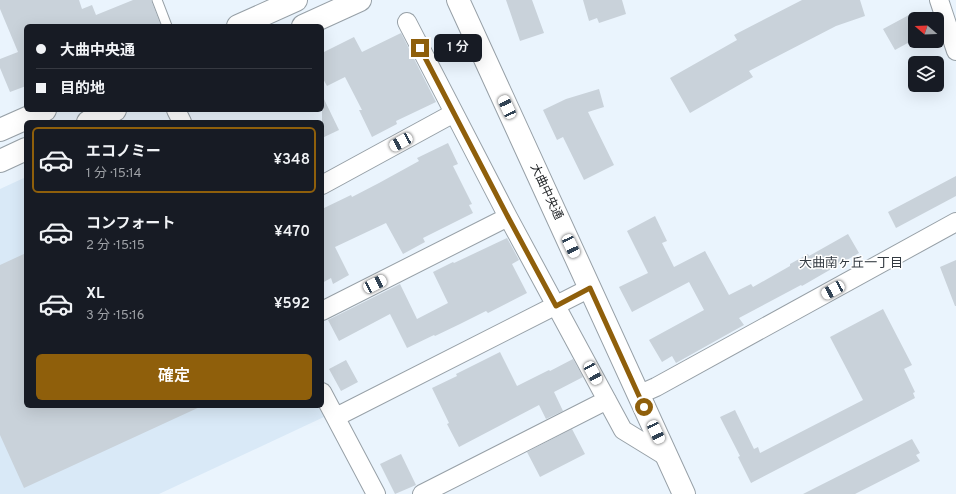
<!DOCTYPE html>
<html lang="ja">
<meta charset="utf-8">
<style>
:root{--surface:#171b24;--page:#20242c;--text:#f1f3f6;--muted:#9ea1a6;--line:#363941;--accent:#8f5f0b}
body{margin:0;font-family:Overpass,"Noto Sans JP",sans-serif;background:var(--page);color:var(--text);height:100vh;display:flex;flex-direction:column;font-size:15px;white-space:nowrap}
*{box-sizing:border-box;margin:0}
p{font-size:13px;color:var(--muted)}
.icon{flex:none;width:22px;height:22px;fill:none;stroke:currentColor;stroke-width:2;stroke-linecap:round;stroke-linejoin:round}
.map{position:relative;flex:1;overflow:hidden}
.drawer{position:absolute;left:24px;top:120px;width:300px;height:288px;display:flex;flex-direction:column;background:var(--surface);border-radius:6px;box-shadow:0 4px 16px #0002}
.drawer>*{flex:none}
.top-card{position:absolute;left:24px;top:24px;width:300px;height:88px;border-radius:6px;box-shadow:0 4px 16px #0002;display:grid;align-content:center;height:88px;padding:0 12px;background:var(--surface)}
.needle{width:26px;rotate:289deg}
.controls{position:absolute;left:908px;top:12px;display:grid;gap:8px}
.controls a{display:grid;place-items:center;width:36px;height:36px;border-radius:6px;background:var(--surface);box-shadow:0 4px 16px #0002;font-size:20px}
.end{position:absolute;width:18px;height:18px;margin:-9px;border:5px solid #8f5f0b;background:#fff;box-shadow:0 0 0 2px #fff}
.from{border-radius:50%}
.bubble{position:absolute;height:28px;border-radius:6px;background:var(--surface);box-shadow:0 4px 16px #0002;font-size:13px;font-weight:600;line-height:28px;text-align:center}
.car{position:absolute;width:12px;height:24px;margin:-12px -6px;border-radius:5px;box-shadow:0 0 3px 1px #0007;background:linear-gradient(#fff 24%,#345 0 40%,#fff 0 76%,#345 0 86%,#fff 0)}
.top-card b{display:flex;align-items:center;gap:14px;height:38px;font-size:15px}
.top-card b+b{border-top:1px solid var(--line)}
.top-card i{width:10px;height:10px;background:var(--text)}
ul{padding:7px 0 0;list-style:none}
li{display:flex;align-items:center;gap:12px;height:66px;margin:0 8px 6px;padding:0 4px;border:2px solid transparent;border-radius:6px}
li div{flex:1}
li b{display:block;font-size:15px}
li em{font-style:normal;font-weight:600}
li.current{border-color:var(--accent)}
li>.icon{width:36px;height:36px;stroke-width:1.5}
.cta{display:flex;gap:8px;margin-top:auto;padding:8px 12px}
.cta a{flex:1;height:46px;border-radius:6px;background:var(--accent);color:#fff;font-size:16px;font-weight:600;line-height:46px;text-align:center}
.map>svg:first-child{display:block}
</style>
<div class="map">
<svg width="956" height="494" viewBox="0 0 956 494">
<rect width="100%" height="100%" fill="#eaf4fd"/>
<path fill="#d9e9f7" d="M26,177V406H321L326,416L159,494H0V189Z"/>
<path fill="#c9d2da" d="M0,0H79L82,9L92,5L96,15L133,0H151L161,26H26V86L10,92L0,68V59L18,52L0,9Z
M506,0H532L544,33L520,41Z
M583,0H622L626,14L599,23L597,18L589,21Z
M802,0H860L865,16L836,26L749,71L753,77L690,113L670,78L737,40L734,35Z
M909,15L915,25V39L895,50L883,29Z
M401,33L436,102L396,121L397,124L372,137L359,110H362L345,77L327,86L322,77V53L354,37L362,52Z
M599,89L604,107L588,112L614,165L584,180L563,137L557,140L543,110L566,99Z
M322,95L339,130L322,138Z
M448,143L458,164L453,166L472,204L469,205L473,213L423,238L425,242L403,254L386,223L335,247L349,275L333,284L331,278L322,283V209L351,195L352,197L379,183L419,161L417,158Z
M956,176V196L896,228L888,212Z
M655,216L667,241L662,243L674,267L705,251L729,295L751,284L753,287L790,266V264L808,254L809,256L848,234L859,253L802,286L801,285L739,318L744,325L676,363L672,356L662,362L649,340L704,310L689,282L632,312L619,287L648,273L627,231Z
M507,238L519,260L512,264L527,293L488,313L486,311L460,324L435,336L434,335L407,348L390,314L339,341L328,320L400,284L417,319L448,303L433,272L453,262L454,263Z
M26,253V406H202L24,488L0,435V265Z
M956,260V306H955L940,267Z
M883,309L912,365L904,369L915,392L913,393L915,398L751,483L738,457L740,456L720,417L735,410L754,449L758,447L760,453L863,400L830,337Z
M500,352L517,386L549,370L550,371L573,359L583,377L554,392L563,411L546,419L539,405L459,447L447,424L449,423L432,388L457,376L456,374Z
M346,360L358,382L341,391L329,369Z
M572,429L585,454L540,477L527,452Z
M912,439L920,453L916,455L920,461L855,494H803Z
M401,454L416,485L395,494L380,464Z"/>
<g fill="none" stroke-linecap="round" stroke-linejoin="round">
<defs>
<path id="service" d="M157,0L167,26"/>
<path id="minor" d="M939,0L956,51
M407,22L508,217L623,430L667,457
M176,110L182,122
M322,185L454,113
M322,311L508,217
M322,392L376,494
M638,395L656,387L956,222
M336,417L590,288
M422,494L607,400"/>
<path id="secondary" d="M458,0L684,494"/>
<path id="trunk" d="M238,26L296,0
M303,26L360,0
M88,122L115,110
M0,130L45,110
M0,161L26,149"/>
</defs>
<use href="#service" stroke="#97a0a7" stroke-width="11"/>
<use href="#minor" stroke="#97a0a7" stroke-width="20"/>
<use href="#secondary" stroke="#97a0a7" stroke-width="24"/>
<use href="#trunk" stroke="#97a0a7" stroke-width="24"/>
<use href="#service" stroke="#fff" stroke-width="9"/>
<use href="#minor" stroke="#fff" stroke-width="18"/>
<use href="#secondary" stroke="#fff" stroke-width="22"/>
<use href="#trunk" stroke="#fff" stroke-width="22"/>
</g>
<g fill="none" stroke-linecap="round" stroke-linejoin="round">
<path stroke="#8f5f0b" stroke-width="5" d="M420,48L508,217L556,306L590,288L644,407"/>
</g>
<g text-anchor="middle" dominant-baseline="central" stroke-width="3" stroke-linejoin="round" paint-order="stroke">
<g font-size="12" fill="#1b1e21" stroke="#fff">
<text transform="translate(546 192) rotate(65)">大曲中央通</text>
</g>
<g font-size="13" fill="#333a41" stroke="#fff">
<text x="851" y="264">大曲南ヶ丘一丁目</text>
</g>
</g>
</svg>
<div class="controls">
<a><svg class="needle" viewBox="-14 -14 28 28"><path d="M0-13l5 13h-10z" fill="#e53935"/><path d="M0 13l5-13h-10z" fill="#9ea1a6"/></svg></a>
<a><svg class="icon" aria-label="layers" viewBox="0 0 24 24"><path d="M12 4l9 5-9 5-9-5zM3 14l9 5 9-5"/></svg></a>
</div>
<i class="end from" style="left:644px;top:407px"></i>
<i class="end" style="left:420px;top:48px"></i>
<div class="bubble" style="left:434px;top:34px;width:48px">1 分</div>
<i class="car" style="left:507px;top:107px;rotate:335deg"></i>
<i class="car" style="left:401px;top:142px;rotate:241deg"></i>
<i class="car" style="left:571px;top:246px;rotate:155deg"></i>
<i class="car" style="left:375px;top:284px;rotate:63deg"></i>
<i class="car" style="left:833px;top:290px;rotate:241deg"></i>
<i class="car" style="left:593px;top:373px;rotate:152deg"></i>
<i class="car" style="left:656px;top:432px;rotate:155deg"></i>
<div class="top-card">
<b><i class="from"></i>大曲中央通</b>
<b><i></i>目的地</b>
</div>
<section class="drawer">
<ul>
<li class="current"><svg class="icon" aria-label="car" viewBox="0 0 24 24"><path d="M5 17H2v-5l4-1 3-4h7l3 4 3 1v5h-3M9 17h6M6 11h13"/><circle cx="7" cy="17" r="2"/><circle cx="17" cy="17" r="2"/></svg><div><b>エコノミー</b><p>1 分 · 15:14</p></div><em>¥348</em></li>
<li><svg class="icon" aria-label="car" viewBox="0 0 24 24"><path d="M5 17H2v-5l4-1 3-4h7l3 4 3 1v5h-3M9 17h6M6 11h13"/><circle cx="7" cy="17" r="2"/><circle cx="17" cy="17" r="2"/></svg><div><b>コンフォート</b><p>2 分 · 15:15</p></div><em>¥470</em></li>
<li><svg class="icon" aria-label="car" viewBox="0 0 24 24"><path d="M5 17H2v-5l4-1 3-4h7l3 4 3 1v5h-3M9 17h6M6 11h13"/><circle cx="7" cy="17" r="2"/><circle cx="17" cy="17" r="2"/></svg><div><b>XL</b><p>3 分 · 15:16</p></div><em>¥592</em></li>
</ul>
<div class="cta"><a>確定</a></div>
</section>
</div>
